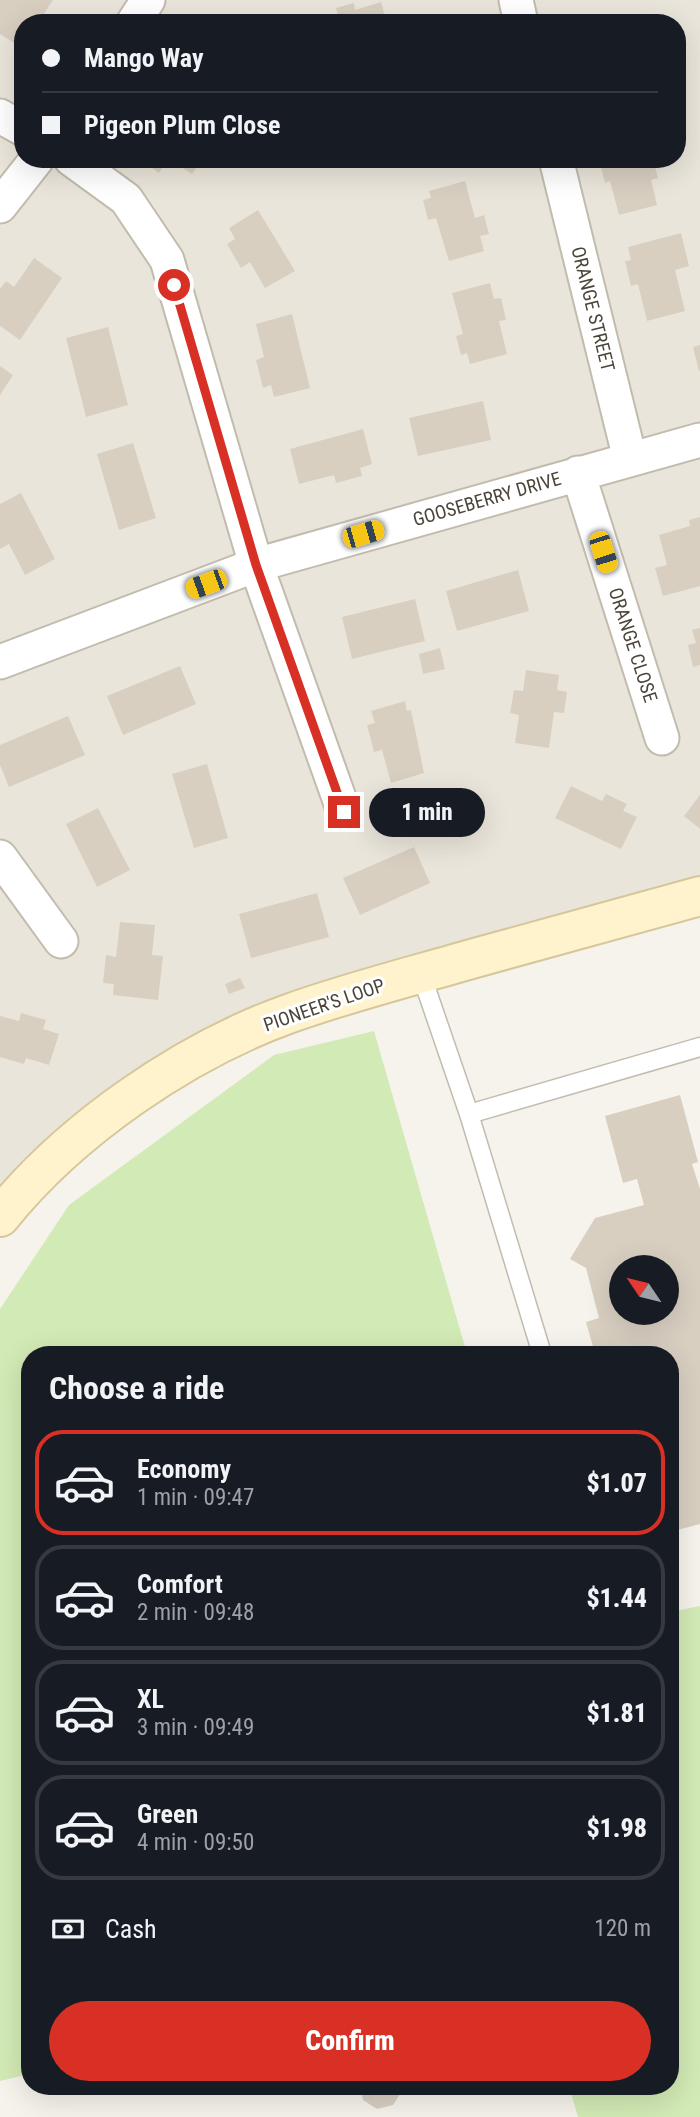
<!DOCTYPE html>
<meta charset="utf-8">
<style>
:root{--surface:#171b24;--page:#242831;--text:#f1f3f6;--muted:#9ea1a6;--line:#363941;--accent:#d93025}
body{margin:0;font-family:"Roboto Condensed",sans-serif;background:var(--page);color:var(--text);height:100vh;display:flex;flex-direction:column;font-size:26px;white-space:nowrap}
*{box-sizing:border-box;margin:0}
p{font-size:23px;color:var(--muted)}
.icon{flex:none;width:38px;height:38px;fill:none;stroke:currentColor;stroke-width:2;stroke-linecap:round;stroke-linejoin:round}
.map{position:relative;flex:1;overflow:hidden}
.sheet{position:absolute;left:21px;top:1346px;width:658px;height:749px;display:flex;flex-direction:column;background:var(--surface);border-radius:28px;box-shadow:0 7px 28px #0002}
.sheet>*{flex:none}
.guide{position:absolute;left:14px;top:14px;width:672px;height:154px;border-radius:28px;box-shadow:0 7px 28px #0002;display:grid;align-content:center;height:154px;padding:0 28px;background:var(--surface)}
.needle{width:46px;rotate:305deg}
.fabs{position:absolute;left:609px;top:1255px;display:grid;gap:14px}
.fabs a{display:grid;place-items:center;width:70px;height:70px;border-radius:50%;background:var(--surface);box-shadow:0 7px 28px #0002;font-size:35px}
.end{position:absolute;width:32px;height:32px;margin:-16px;border:9px solid #d93025;background:#fff;box-shadow:0 0 0 4px #fff}
.from{border-radius:50%}
.bubble{position:absolute;height:49px;border-radius:24px;background:var(--surface);box-shadow:0 7px 28px #0002;font-size:23px;font-weight:800;line-height:49px;text-align:center}
.car{position:absolute;width:21px;height:42px;margin:-21px -10px;border-radius:9px;box-shadow:0 0 5px 2px #0007;background:linear-gradient(#f5c518 24%,#345 0 40%,#f5c518 0 76%,#345 0 86%,#f5c518 0)}
.guide b{display:flex;align-items:center;gap:24px;height:66px;font-size:26px}
.guide b+b{border-top:2px solid var(--line)}
.guide i{width:18px;height:18px;background:var(--text)}
ul{padding:0;list-style:none}
li{display:flex;align-items:center;gap:21px;height:105px;margin:0 14px 10px;padding:0 14px;border:4px solid var(--line);border-radius:28px}
li div{flex:1}
li b{display:block;font-size:26px}
li em{font-style:normal;font-weight:800}
li.current{border-color:var(--accent)}
li>.icon{width:63px;height:63px;stroke-width:1.5}
h2{padding:0 28px;font-size:32px;line-height:84px}
.pay{display:flex;align-items:center;gap:18px;height:77px;padding:0 28px;font-size:26px}
.pay p{margin-inline-start:auto}
.action{display:flex;gap:14px;margin-top:auto;padding:14px 28px}
.action a{flex:1;height:80px;border-radius:42px;background:var(--accent);color:#fff;font-size:28px;font-weight:800;line-height:80px;text-align:center}
.map>svg:first-child{display:block}
</style>
<div class="map">
<svg width="700" height="2117" viewBox="0 0 700 2117">
<rect width="100%" height="100%" fill="#f6f3ec"/>
<path fill="#eae5da" fill-rule="evenodd" d="M0,0H700V896L203,1054L0,1217ZM23,23H677V159H23Z"/>
<path fill="#d2eab5" d="M374,1031L467,1354H30V2074L0,2081V1309L69,1205L274,1055Z
M700,1606V2117H578L569,2086H670V1612Z"/>
<path fill="#d8cfc1" fill-rule="evenodd" d="M0,0H53L38,23H23L22,48L0,34Z
M381,2L387,23H314L338,15L336,8L354,3L355,10Z
M140,159H168L159,173Z
M169,159H202L192,174Z
M599,159H653L658,178L651,180L657,205L619,215L610,181L605,183Z
M465,181L475,218L484,215L489,234L480,236L484,251L449,261L436,218L428,220L423,200L431,198L429,191Z
M258,210L295,271L265,288L250,262L241,268L227,244L235,239L229,228Z
M681,233L689,266L675,270L685,311L647,321L638,284L631,286L625,261L631,260L628,247Z
M34,258L62,278L20,340L0,326V289L6,281L14,287Z
M490,283L494,299L501,298L506,320L499,321L507,354L470,364L467,353L461,355L456,336L463,334L452,293Z
M292,314L310,388L274,397L271,385L263,388L256,360L264,357L256,324Z
M108,327L128,405L86,417L66,338Z
M700,345V371H699L693,347Z
M0,366L13,375L0,395Z
M483,401L491,440L418,456L409,418Z
M363,429L372,464L360,468L362,476L336,483L334,475L299,484L290,449Z
M133,443L156,518L119,530L97,454Z
M21,493L55,559L25,575L9,544L0,549V504Z
M700,517V586L663,596L655,568L667,565L659,535L690,526L689,520Z
M518,570L529,611L457,631L446,591Z
M415,599L425,641L352,659L342,617Z
M700,628V665L693,667L688,645L696,643L692,630Z
M440,648L445,669L423,674L419,654Z
M180,666L196,704L123,735L107,696Z
M526,670L559,675L557,690L567,692L564,713L554,712L549,748L515,743L519,715L510,713L514,690L523,691Z
M405,701L407,711L411,710L424,773L391,783L382,750L374,752L367,725L375,723L371,711Z
M68,716L85,755L9,787L0,765V745Z
M207,764L228,838L194,848L172,774Z
M571,786L602,801L606,794L627,804L623,811L637,817L621,849L555,818Z
M700,795V829L684,816Z
M98,808L130,870L97,887L66,824Z
M414,847L430,883L360,915L343,878Z
M317,893L329,937L251,958L239,914Z
M120,922L155,925L152,955L163,956L158,1000L113,995L114,984L103,983L106,955L116,957Z
M240,978L245,988L229,994L225,984Z
M21,1013L46,1020L43,1029L59,1034L49,1065L26,1058L24,1064L0,1057V1016L19,1021Z
M680,1095L698,1162L692,1164L700,1189V1524L670,1532V1354H595L586,1322L599,1318L586,1268L570,1259L595,1218L644,1205L637,1179L623,1183L605,1116ZM621,1267H667V1312H621Z
M360,2086H400L402,2091L393,2105L377,2109L363,2100Z"/>
<g fill="none" stroke-linecap="round" stroke-linejoin="round">
<defs>
<path id="lane" d="M421,974L469,1114L542,1354
M469,1114L700,1047"/>
<path id="street" d="M516,0L521,23
M133,23L148,0
M0,116L23,129
M71,159L126,199L167,260L256,565L344,812
M556,159L630,459
M0,206L37,159
M578,473L662,738
M0,662L256,565L700,440
M0,857L61,941"/>
<path id="secondary" d="M0,1217C70,1130 183,1052 288,1014C349,992 413,976 475,958C550,937 625,917 700,896"/>
</defs>
<use href="#lane" stroke="#c2bbae" stroke-width="21"/>
<use href="#street" stroke="#c2bbae" stroke-width="37"/>
<use href="#secondary" stroke="#d6c79b" stroke-width="42"/>
<use href="#lane" stroke="#fff" stroke-width="18"/>
<use href="#street" stroke="#fff" stroke-width="33"/>
<use href="#secondary" stroke="#fff3cd" stroke-width="38"/>
</g>
<g fill="none" stroke-linecap="round" stroke-linejoin="round">
<path stroke="#d93025" stroke-width="9" d="M174,285L256,565L344,812"/>
</g>
<g text-anchor="middle" dominant-baseline="central" stroke-width="6" stroke-linejoin="round" paint-order="stroke">
<g font-size="19" fill="#4b4439" stroke="#fff">
<text transform="translate(593 309) rotate(76)">ORANGE STREET</text>
<text transform="translate(487 499) rotate(-16)">GOOSEBERRY DRIVE</text>
<text transform="translate(633 645) rotate(72)">ORANGE CLOSE</text>
<text transform="translate(324 1005) rotate(-19)">PIONEER'S LOOP</text>
</g>
</g>
</svg>
<div class="fabs">
<a><svg class="needle" viewBox="-14 -14 28 28"><path d="M0-13l5 13h-10z" fill="#e53935"/><path d="M0 13l5-13h-10z" fill="#9ea1a6"/></svg></a>
</div>
<i class="end from" style="left:174px;top:285px"></i>
<i class="end" style="left:344px;top:812px"></i>
<div class="bubble" style="left:369px;top:788px;width:116px">1 min</div>
<i class="car" style="left:363px;top:534px;rotate:74deg"></i>
<i class="car" style="left:603px;top:552px;rotate:162deg"></i>
<i class="car" style="left:206px;top:584px;rotate:250deg"></i>
<div class="guide">
<b><i class="from"></i>Mango Way</b>
<b><i></i>Pigeon Plum Close</b>
</div>
<section class="sheet">
<h2>Choose a ride</h2>
<ul>
<li class="current"><svg class="icon" aria-label="car" viewBox="0 0 24 24"><path d="M5 17H2v-5l4-1 3-4h7l3 4 3 1v5h-3M9 17h6M6 11h13"/><circle cx="7" cy="17" r="2"/><circle cx="17" cy="17" r="2"/></svg><div><b>Economy</b><p>1 min · 09:47</p></div><em>$1.07</em></li>
<li><svg class="icon" aria-label="car" viewBox="0 0 24 24"><path d="M5 17H2v-5l4-1 3-4h7l3 4 3 1v5h-3M9 17h6M6 11h13"/><circle cx="7" cy="17" r="2"/><circle cx="17" cy="17" r="2"/></svg><div><b>Comfort</b><p>2 min · 09:48</p></div><em>$1.44</em></li>
<li><svg class="icon" aria-label="car" viewBox="0 0 24 24"><path d="M5 17H2v-5l4-1 3-4h7l3 4 3 1v5h-3M9 17h6M6 11h13"/><circle cx="7" cy="17" r="2"/><circle cx="17" cy="17" r="2"/></svg><div><b>XL</b><p>3 min · 09:49</p></div><em>$1.81</em></li>
<li><svg class="icon" aria-label="car" viewBox="0 0 24 24"><path d="M5 17H2v-5l4-1 3-4h7l3 4 3 1v5h-3M9 17h6M6 11h13"/><circle cx="7" cy="17" r="2"/><circle cx="17" cy="17" r="2"/></svg><div><b>Green</b><p>4 min · 09:50</p></div><em>$1.98</em></li>
</ul>
<div class="pay"><svg class="icon" aria-label="cash" viewBox="0 0 24 24"><path d="M3 7h18v10H3z"/><circle cx="12" cy="12" r="2"/></svg>Cash<p>120 m</p></div>
<div class="action"><a>Confirm</a></div>
</section>
</div>
